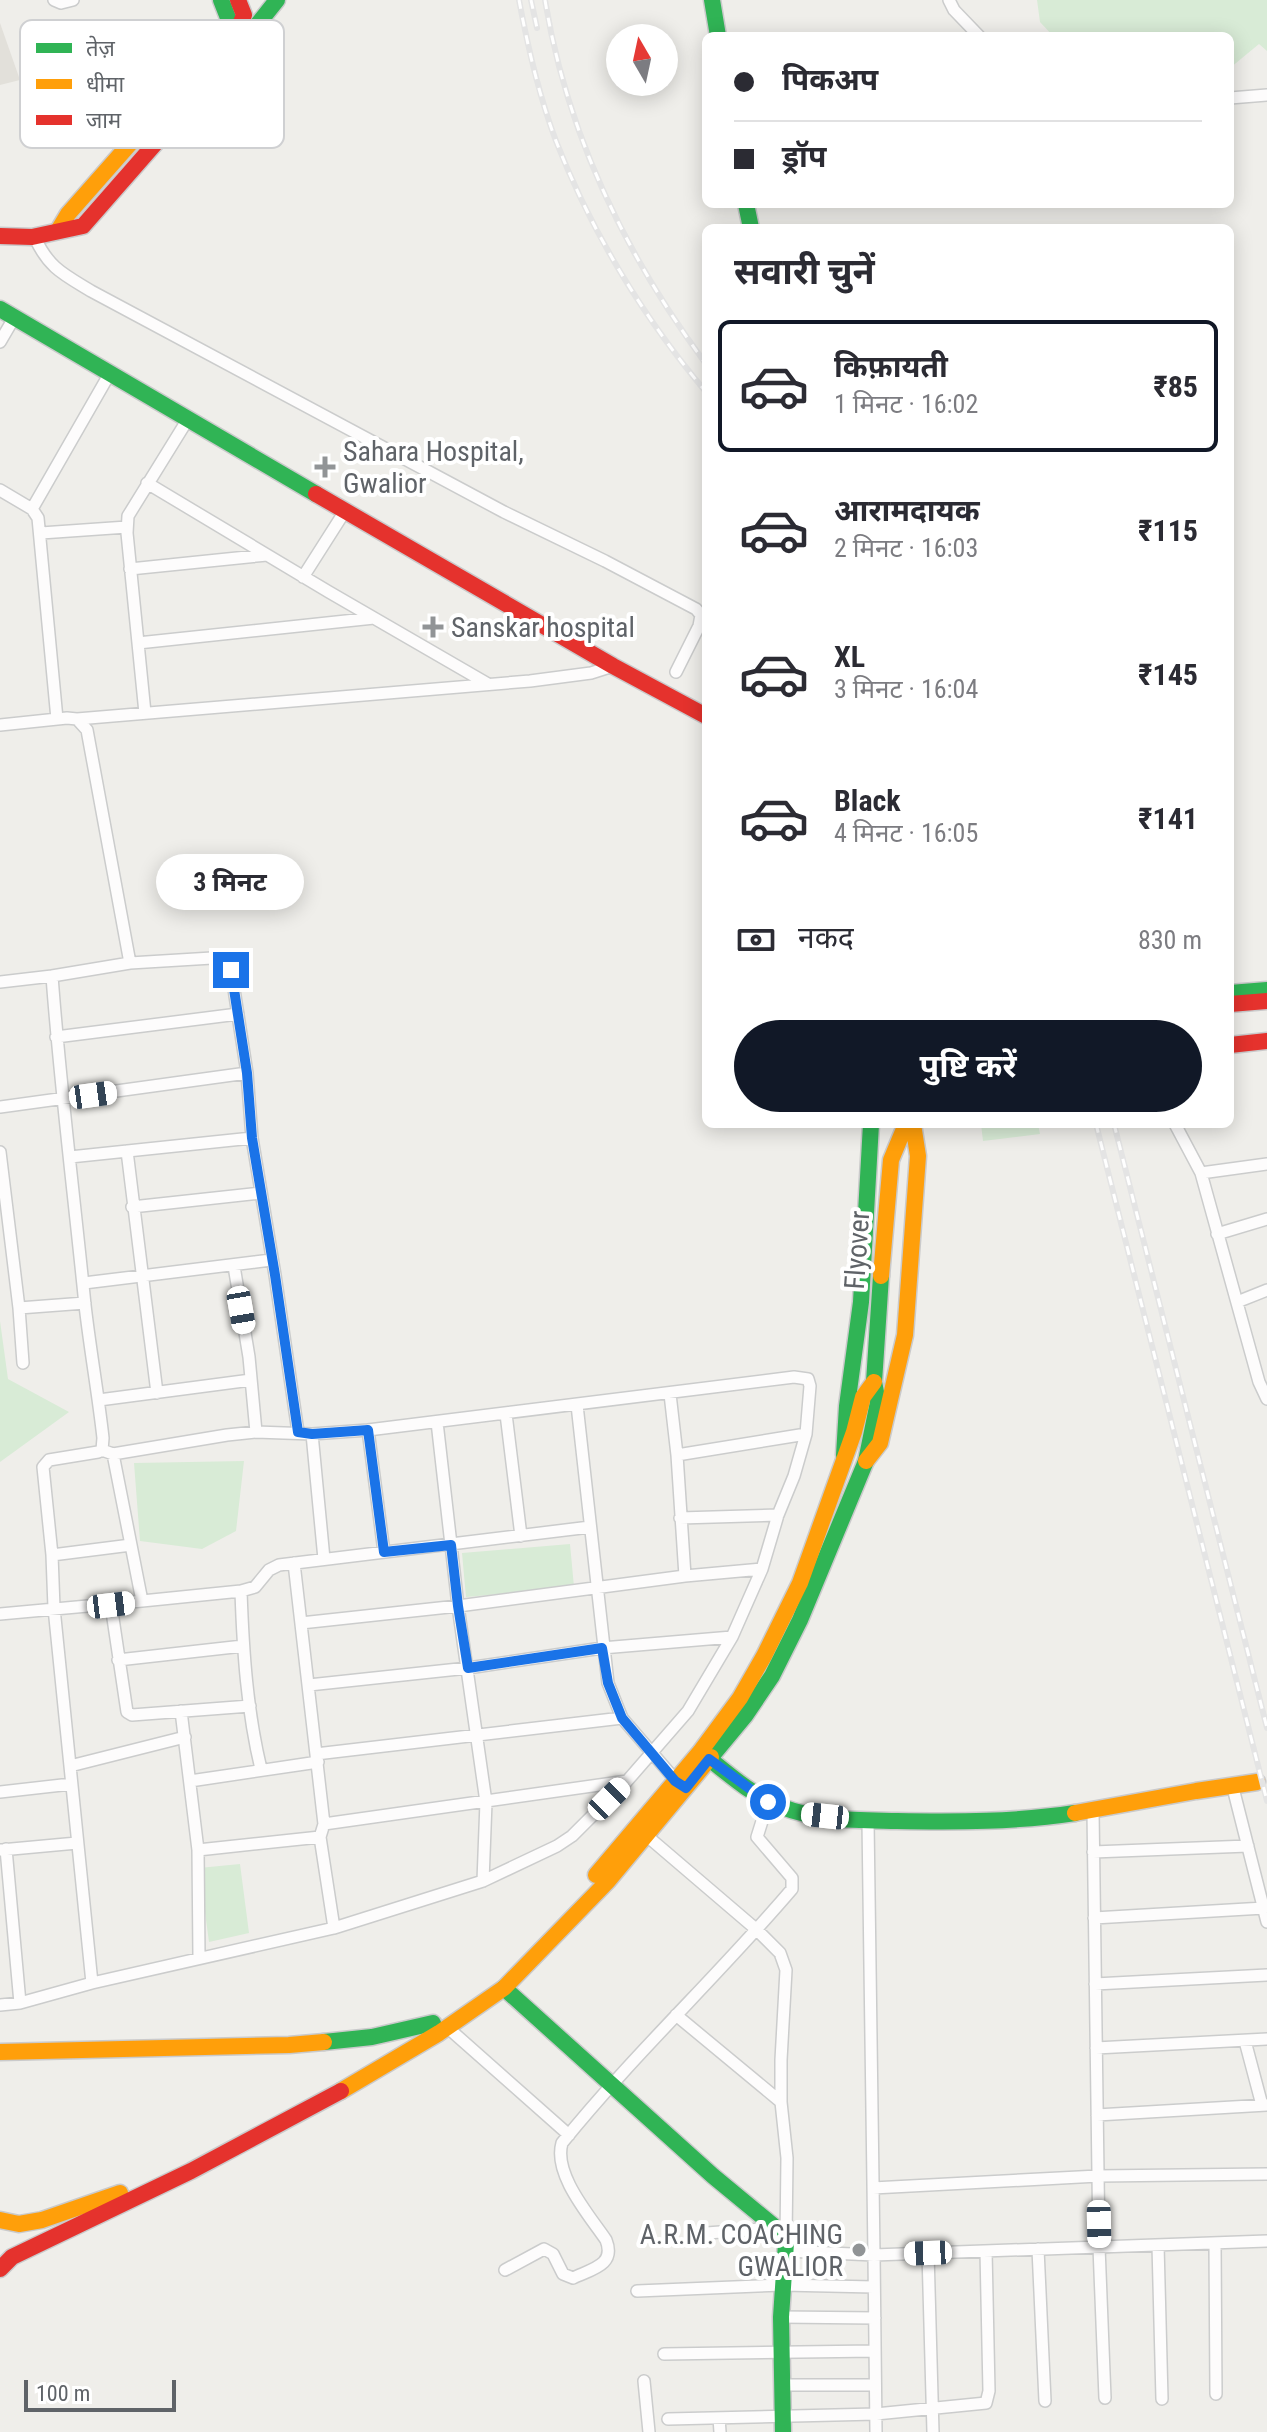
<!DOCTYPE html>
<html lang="hi">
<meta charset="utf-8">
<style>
:root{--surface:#fff;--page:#f7f7f7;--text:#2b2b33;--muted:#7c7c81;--line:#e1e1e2;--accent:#111827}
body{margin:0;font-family:"Roboto Condensed","Noto Sans Devanagari",sans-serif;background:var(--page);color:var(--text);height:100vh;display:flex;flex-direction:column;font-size:30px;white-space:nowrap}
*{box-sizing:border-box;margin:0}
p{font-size:26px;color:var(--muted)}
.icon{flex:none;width:44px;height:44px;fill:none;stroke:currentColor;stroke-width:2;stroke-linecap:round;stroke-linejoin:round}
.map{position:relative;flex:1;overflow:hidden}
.drawer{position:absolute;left:702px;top:224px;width:532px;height:904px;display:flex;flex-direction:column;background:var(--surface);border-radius:12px;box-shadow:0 4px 20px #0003}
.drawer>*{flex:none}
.hud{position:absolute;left:702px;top:32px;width:532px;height:176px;border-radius:12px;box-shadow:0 4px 20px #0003;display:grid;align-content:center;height:176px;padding:0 32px;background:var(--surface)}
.needle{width:52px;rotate:351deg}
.tools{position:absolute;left:606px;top:24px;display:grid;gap:16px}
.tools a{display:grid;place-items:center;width:72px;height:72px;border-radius:50%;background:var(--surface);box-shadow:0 4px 20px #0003;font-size:40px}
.scale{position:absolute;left:24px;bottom:20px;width:152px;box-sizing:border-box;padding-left:8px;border:4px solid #5f6368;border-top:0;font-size:22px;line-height:28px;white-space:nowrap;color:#5f6368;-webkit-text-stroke:6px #fff;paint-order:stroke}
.end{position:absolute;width:36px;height:36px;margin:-18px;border:10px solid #1a73e8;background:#fff;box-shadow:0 0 0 4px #fff}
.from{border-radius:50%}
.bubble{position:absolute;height:56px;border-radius:28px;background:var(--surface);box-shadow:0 4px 20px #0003;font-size:26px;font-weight:700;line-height:56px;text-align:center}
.car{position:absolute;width:24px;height:48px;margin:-24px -12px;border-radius:10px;box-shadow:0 0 6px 2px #0007;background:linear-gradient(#fff 24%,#345 0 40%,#fff 0 76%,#345 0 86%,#fff 0)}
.hud b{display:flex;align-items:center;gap:28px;height:76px;font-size:30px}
.hud b+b{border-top:2px solid var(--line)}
.hud i{width:20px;height:20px;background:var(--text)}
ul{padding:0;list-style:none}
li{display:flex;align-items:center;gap:24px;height:132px;margin:0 16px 12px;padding:0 16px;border:4px solid transparent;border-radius:12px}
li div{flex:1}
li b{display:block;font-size:30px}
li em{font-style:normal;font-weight:700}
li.on{border-color:var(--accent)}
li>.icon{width:72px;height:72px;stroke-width:1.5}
h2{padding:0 32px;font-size:36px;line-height:96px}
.pay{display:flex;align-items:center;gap:20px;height:88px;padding:0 32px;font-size:30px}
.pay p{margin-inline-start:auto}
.button{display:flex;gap:16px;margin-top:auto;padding:16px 32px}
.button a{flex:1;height:92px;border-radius:48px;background:var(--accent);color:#fff;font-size:32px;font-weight:700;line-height:92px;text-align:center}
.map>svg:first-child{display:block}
</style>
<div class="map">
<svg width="1267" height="2432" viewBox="0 0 1267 2432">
<rect width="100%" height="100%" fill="#efeeea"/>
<path fill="#e2e0da" d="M0,23L20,80L0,85Z"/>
<path fill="#d8ebd6" d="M1037,0H1267V51L1259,44L1230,68V36H1053L1040,22Z
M981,1124H1038L1040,1134L983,1141Z
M0,1321L8,1379L69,1412L0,1462Z
M244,1461L236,1531L202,1549L140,1541L134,1463Z
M570,1544L574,1587L466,1597L462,1553Z
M240,1864L249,1933L209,1942L199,1868Z"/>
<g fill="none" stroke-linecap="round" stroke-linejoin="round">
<defs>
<path id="street" d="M54,0L61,3L73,0
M949,0L954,10L979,36
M1230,98L1267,95
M35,238C49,268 63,274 91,291L504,512L605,561L696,609L701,615L699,626L676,672
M0,342L14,318
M147,483L329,592L488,684
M0,490L32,509L38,518L57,719
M32,509L110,373
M41,533L127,527
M130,569L267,555
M303,577L345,511
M138,643L374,618
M145,713L127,533L128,516L188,419
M77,719L530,681L591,673L613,666
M0,725L67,718L77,719L87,730L130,963L52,976C60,1085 74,1195 85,1305C90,1349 98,1393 103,1438L102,1450L98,1452L49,1460L43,1467L52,1555L54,1608L92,1983L20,2003L0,2005
M130,963L212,958L226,961L231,970L247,1073L252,1138L275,1275L298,1432
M0,982L52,976
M56,1037L238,1014
M0,1107L247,1073
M1175,1124L1201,1173L1259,1382L1267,1399
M127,1151L157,1393
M0,1152L19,1308L85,1303
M70,1157L252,1138
M1201,1173L1267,1164
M132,1207L260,1193
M1217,1234L1267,1219
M234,1266L249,1357L256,1432
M84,1283L271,1260
M1237,1302L1267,1290
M19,1308L23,1363
M670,1394L677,1455L685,1576
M99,1400L251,1380
M577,1405L608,1683L622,1718L678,1783
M506,1414L521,1536
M437,1422L458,1606L486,1802L483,1881
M368,1430L384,1552
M312,1434L324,1559
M102,1450L113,1454L227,1435L256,1432L312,1434L368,1430L794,1377L808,1379L810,1386L806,1434L794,1476L778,1515L762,1569L732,1637L688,1711L627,1781L572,1836L557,1846L483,1881L334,1928
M677,1455L806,1434
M680,1518L778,1515
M52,1555L131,1545L113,1454
M241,1591C243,1651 247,1711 261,1769
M142,1601L241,1591L255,1587L269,1570L279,1565L590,1527
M111,1605L127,1712L132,1715L250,1706
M0,1614L142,1601L131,1545
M301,1623L458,1606L685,1576L762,1569
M118,1660L243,1646
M309,1685L468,1668L602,1648L732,1637
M181,1711L198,1850L199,1957
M316,1754L622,1718
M70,1766L185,1737
M190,1781L318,1762
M1232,1784L1267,1922
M0,1792L71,1784
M1093,1811L1099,2247L1105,2398
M324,1824L627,1781
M647,1836L757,1930L780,1953L786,1970L781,2060V2102L787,2158L786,2238
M6,1849L20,2003
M1,1850L77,1843
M198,1850L320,1837
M1093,1852L1248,1846
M1094,1918L1264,1908
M92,1983L334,1928L320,1837L324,1824L294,1563
M1095,1984L1267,1975
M676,2015L781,2102
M447,2027L569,2135
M1245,2041L1262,2105
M1096,2048L1267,2039
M1097,2115L1267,2105
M873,2188L1098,2176L1267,2174
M693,2234L776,2228
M1215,2243L1216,2394
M1158,2245L1162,2399
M1038,2249L1045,2401
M786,2251L874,2255L868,1821
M928,2253L933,2432
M505,2270L544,2249L553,2254L563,2274L573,2278C592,2269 616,2265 606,2240C589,2215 553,2174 562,2143C634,2054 718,1976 792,1889V1878L757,1837L768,1802
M637,2291L783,2285L874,2287
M781,2317L875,2318
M664,2354L875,2351
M644,2381L649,2432
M782,2385H875
M719,2418L720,2432
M668,2419L876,2414L986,2403L989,2391L986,2251
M876,2432L874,2255L1267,2241"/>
<path id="fast" d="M221,0L232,28
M712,0L718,36
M230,59L277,0
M746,204L751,228
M0,309L316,494
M1230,993L1267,990
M844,1455L847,1406L861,1302L871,1124
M701,1752C726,1772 751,1795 782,1807C818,1821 859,1820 897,1821C957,1822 1016,1822 1075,1813
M711,1757L745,1716L772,1676L800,1620L866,1461L878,1402L874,1382L881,1276
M504,1988L713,2176L782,2233L786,2243L781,2317L783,2432
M324,2042L372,2037L433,2023"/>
<path id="slow" d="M59,229L68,214L224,37
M881,1276L891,1160L906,1124
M866,1461L880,1443L905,1335L918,1156L913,1124
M1075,1813L1196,1791L1257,1782
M596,1875L700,1752L740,1698L764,1656L800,1583L854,1432L863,1397L874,1382
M0,2052L289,2045L324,2042
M341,2091L439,2033L504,1988L608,1881L711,1757
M0,2220L19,2224L42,2220L120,2193"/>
<path id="jam" d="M0,236L32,237L83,226L189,105L239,27L244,15L238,0
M316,494L613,666L706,716
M1230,1004L1267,1001
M1230,1045L1267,1041
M0,2269L12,2257L191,2171L341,2091"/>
</defs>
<use href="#street" stroke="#cbcccc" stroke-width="14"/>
<use href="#fast" stroke="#cacacb" stroke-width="19"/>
<use href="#slow" stroke="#cacacb" stroke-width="19"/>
<use href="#jam" stroke="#cacacb" stroke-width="19"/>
<use href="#street" stroke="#fdfcfc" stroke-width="11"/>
<use href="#fast" stroke="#30b455" stroke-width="16"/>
<use href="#slow" stroke="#ff9f0a" stroke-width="16"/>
<use href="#jam" stroke="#e5322d" stroke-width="16"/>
<defs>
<path id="rail" d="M519,0C528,48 539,96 556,141C592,233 643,317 706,392
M531,0L537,28
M545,0C567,134 626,256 706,364
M1096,1124L1267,1801
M1114,1124L1267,1728"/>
</defs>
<use href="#rail" stroke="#e4e4e4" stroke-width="6"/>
<use href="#rail" stroke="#fff" stroke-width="3" stroke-dasharray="9" stroke-linecap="butt"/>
</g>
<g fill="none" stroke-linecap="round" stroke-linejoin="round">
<path stroke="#1a73e8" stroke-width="10" d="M231,970L247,1073L252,1138L275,1275L298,1432L312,1434L368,1430L384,1552L451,1545L458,1606L468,1668L602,1648L608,1683L622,1718L675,1781L686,1788L709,1759L768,1802"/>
</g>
<g fill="#919496" stroke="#fff" stroke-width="3">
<path d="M321 455h8v8h8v8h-8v8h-8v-8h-8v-8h8z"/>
<path d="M429 615h8v8h8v8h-8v8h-8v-8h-8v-8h8z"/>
<circle cx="859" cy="2250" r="8"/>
</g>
<g text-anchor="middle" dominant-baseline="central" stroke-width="8" stroke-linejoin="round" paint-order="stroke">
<g font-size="28" fill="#5f6368" stroke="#fff" text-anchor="start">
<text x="343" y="451">Sahara Hospital,<tspan x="343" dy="32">Gwalior</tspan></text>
<text x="451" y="627">Sanskar hospital</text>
<text x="843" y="2234" text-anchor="end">A.R.M. COACHING<tspan x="843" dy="32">GWALIOR</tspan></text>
</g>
<g font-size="28" fill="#5f6368" stroke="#fff">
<text transform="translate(857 1250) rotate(-86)">Flyover</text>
</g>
</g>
<rect x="20" y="20" width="264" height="128" rx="12" fill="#fff" stroke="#cfd0d2" stroke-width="2"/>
<rect x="36" y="43" width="36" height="10" fill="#30b455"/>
<rect x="36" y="79" width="36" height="10" fill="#ff9f0a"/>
<rect x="36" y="115" width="36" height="10" fill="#e5322d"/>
<g font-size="22" fill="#5f6368">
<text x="86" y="56">तेज़</text>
<text x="86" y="92">धीमा</text>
<text x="86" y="128">जाम</text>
</g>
</svg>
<div class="tools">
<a><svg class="needle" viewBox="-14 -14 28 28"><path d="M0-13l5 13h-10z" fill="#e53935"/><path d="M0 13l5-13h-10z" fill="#7c7c81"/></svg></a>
</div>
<div class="scale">100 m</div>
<i class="end from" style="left:768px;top:1802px"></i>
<i class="end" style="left:231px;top:970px"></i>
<div class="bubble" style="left:156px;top:854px;width:148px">3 मिनट</div>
<i class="car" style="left:93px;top:1095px;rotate:82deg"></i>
<i class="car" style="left:241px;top:1310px;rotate:170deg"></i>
<i class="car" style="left:111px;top:1605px;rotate:83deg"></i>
<i class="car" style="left:609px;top:1799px;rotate:45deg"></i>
<i class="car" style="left:825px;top:1816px;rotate:276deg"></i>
<i class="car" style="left:1099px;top:2224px;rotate:179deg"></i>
<i class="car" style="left:928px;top:2253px;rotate:268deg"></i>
<div class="hud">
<b><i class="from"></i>पिकअप</b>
<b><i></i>ड्रॉप</b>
</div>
<section class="drawer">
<h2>सवारी चुनें</h2>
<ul>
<li class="on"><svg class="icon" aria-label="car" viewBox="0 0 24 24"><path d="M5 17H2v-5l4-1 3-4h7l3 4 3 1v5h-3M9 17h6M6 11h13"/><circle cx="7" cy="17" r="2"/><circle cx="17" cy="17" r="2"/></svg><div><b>किफ़ायती</b><p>1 मिनट · 16:02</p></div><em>₹85</em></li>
<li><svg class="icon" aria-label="car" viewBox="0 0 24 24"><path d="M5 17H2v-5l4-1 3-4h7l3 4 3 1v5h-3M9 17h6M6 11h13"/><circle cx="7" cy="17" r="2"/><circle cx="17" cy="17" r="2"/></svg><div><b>आरामदायक</b><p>2 मिनट · 16:03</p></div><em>₹115</em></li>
<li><svg class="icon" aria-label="car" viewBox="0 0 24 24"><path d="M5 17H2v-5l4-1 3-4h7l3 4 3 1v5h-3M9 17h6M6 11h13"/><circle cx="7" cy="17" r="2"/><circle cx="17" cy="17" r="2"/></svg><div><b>XL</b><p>3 मिनट · 16:04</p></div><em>₹145</em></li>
<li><svg class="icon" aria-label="car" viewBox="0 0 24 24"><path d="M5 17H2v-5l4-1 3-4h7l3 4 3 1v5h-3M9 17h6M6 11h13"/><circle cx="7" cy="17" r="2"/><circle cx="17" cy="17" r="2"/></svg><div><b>Black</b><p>4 मिनट · 16:05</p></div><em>₹141</em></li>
</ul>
<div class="pay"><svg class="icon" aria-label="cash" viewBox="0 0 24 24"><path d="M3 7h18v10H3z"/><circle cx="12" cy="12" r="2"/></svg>नकद<p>830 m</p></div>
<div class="button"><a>पुष्टि करें</a></div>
</section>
</div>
